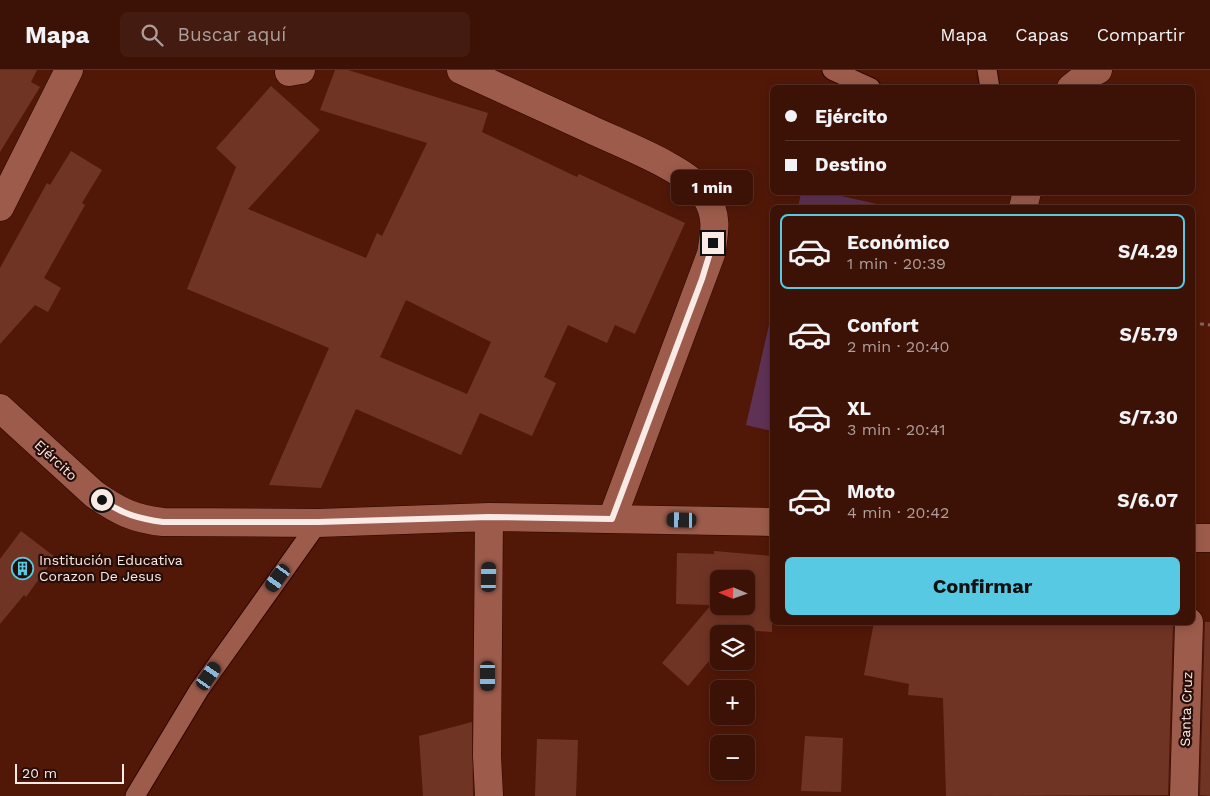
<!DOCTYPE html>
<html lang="es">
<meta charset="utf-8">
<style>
:root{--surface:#3d1206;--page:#441b10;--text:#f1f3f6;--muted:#ad9e9b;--line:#563228;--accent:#58c9e3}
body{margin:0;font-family:"Work Sans",sans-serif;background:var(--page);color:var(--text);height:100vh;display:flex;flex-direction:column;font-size:19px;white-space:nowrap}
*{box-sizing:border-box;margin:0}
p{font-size:16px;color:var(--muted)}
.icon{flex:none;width:28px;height:28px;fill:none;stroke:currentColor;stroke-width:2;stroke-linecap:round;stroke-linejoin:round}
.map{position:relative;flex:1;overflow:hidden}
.side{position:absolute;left:770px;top:135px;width:425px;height:420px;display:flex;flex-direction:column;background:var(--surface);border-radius:8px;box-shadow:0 2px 12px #0003,0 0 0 1px var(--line)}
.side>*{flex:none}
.banner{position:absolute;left:770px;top:15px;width:425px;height:110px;border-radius:8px;box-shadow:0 2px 12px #0003,0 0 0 1px var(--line);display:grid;align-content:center;height:110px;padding:0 15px;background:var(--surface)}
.needle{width:32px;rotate:272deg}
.fabs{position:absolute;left:710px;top:500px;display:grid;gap:10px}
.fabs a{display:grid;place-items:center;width:45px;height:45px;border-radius:8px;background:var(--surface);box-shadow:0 2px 12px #0003,0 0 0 1px var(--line);font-size:25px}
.scale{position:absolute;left:15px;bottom:12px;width:109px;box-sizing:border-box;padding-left:5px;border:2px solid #faeae6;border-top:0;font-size:14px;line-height:18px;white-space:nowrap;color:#faeae6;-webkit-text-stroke:4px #270d07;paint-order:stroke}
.end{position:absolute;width:22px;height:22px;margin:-11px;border:6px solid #faeae6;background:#111;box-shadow:0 0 0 2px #111}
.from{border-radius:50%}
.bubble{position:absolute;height:35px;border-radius:8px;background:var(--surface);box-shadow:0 2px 12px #0003,0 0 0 1px var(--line);font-size:16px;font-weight:700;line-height:35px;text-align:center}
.car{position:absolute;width:15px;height:30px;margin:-15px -8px;border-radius:6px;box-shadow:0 0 4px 1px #0007;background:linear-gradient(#222 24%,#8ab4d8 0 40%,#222 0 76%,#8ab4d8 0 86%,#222 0)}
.banner b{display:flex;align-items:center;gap:18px;height:48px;font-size:19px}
.banner b+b{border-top:1px solid var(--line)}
.banner i{width:12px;height:12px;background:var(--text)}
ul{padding:9px 0 0;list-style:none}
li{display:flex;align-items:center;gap:15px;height:75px;margin:0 10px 8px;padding:0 5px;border:2px solid transparent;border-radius:8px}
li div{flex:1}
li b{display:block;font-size:19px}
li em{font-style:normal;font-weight:700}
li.current{border-color:var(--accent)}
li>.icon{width:45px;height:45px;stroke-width:1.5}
.button{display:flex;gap:10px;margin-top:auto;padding:10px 15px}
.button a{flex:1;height:58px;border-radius:8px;background:var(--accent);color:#111;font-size:20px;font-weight:700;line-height:58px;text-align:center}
header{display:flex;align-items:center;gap:30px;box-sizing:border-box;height:70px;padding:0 25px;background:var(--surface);border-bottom:1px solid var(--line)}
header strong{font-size:24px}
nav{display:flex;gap:28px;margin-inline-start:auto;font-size:18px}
.search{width:350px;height:45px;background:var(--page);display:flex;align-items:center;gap:12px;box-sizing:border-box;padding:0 18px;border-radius:8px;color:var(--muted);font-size:19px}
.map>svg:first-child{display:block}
</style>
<header>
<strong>Mapa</strong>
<div class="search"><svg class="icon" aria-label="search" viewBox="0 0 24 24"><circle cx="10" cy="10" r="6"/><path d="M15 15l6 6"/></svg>Buscar aquí</div>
<nav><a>Mapa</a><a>Capas</a><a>Compartir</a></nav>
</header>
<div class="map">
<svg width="1210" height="726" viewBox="0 0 1210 726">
<rect width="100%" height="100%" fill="#511808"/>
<path fill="#5f3255" d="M801,123H828L890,137H798Z
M772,242V361L746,355Z"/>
<path fill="#703424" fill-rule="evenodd" d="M0,0H37L31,12L40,17L0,82Z
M335,0H348L488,43L482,62L577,107L579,104L685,153L635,264L615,255L607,273L568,255L544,307L556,313L532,366L480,343L461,385L356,339L321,418L269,415L329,278L187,219L236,97L216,78L271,16L320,60L248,139L366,188L377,163L382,166L427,73L320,40ZM406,230L491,272L467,324L380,287Z
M71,81L102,100L82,133L85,135L44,208L61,218L48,242L35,235L0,274V198L47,113L50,115Z
M21,461L55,487L26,527L24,525L0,554V489Z
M714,481L772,486V562L715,558L721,564H719V579L688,616L662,593L711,535L676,534L677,483L714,484ZM719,509H746V536H719Z
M874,552H1173L1168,725L946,726L943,628L908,625L909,614L864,605Z
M1205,552H1210V726L1200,725Z
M472,652L473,726H423L419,666Z
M805,666L843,668L841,722L801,721Z
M537,669L578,670L576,726H535Z"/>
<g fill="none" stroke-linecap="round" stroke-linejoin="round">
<defs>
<path id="lane" d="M832,0L871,18
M987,0L990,18
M135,726L199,620L318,453"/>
<path id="street" d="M461,0C504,20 547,39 590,59C619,73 689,99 705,125C718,145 715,161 711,184L612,449
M289,2L301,0
M1071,18L1086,6L1098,0
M0,137L69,0
M1023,138L1027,122
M0,338L94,424C118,441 134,449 163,452L318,453L489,447L772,452
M1192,468H1210
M489,726L487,686L489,447
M1184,726L1189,552"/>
</defs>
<use href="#lane" stroke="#2f0400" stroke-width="21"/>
<use href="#street" stroke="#2f0400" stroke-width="29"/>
<path stroke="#8e6358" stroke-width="3" stroke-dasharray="4 4" stroke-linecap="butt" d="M1192,253L1210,255"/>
<use href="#lane" stroke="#9d5c4b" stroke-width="19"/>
<use href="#street" stroke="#9d5c4b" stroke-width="28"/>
</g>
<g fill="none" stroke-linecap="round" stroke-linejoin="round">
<path stroke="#faeae6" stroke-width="6" d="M102,430C122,444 140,449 163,452H318L489,447L612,449L702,209L713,173"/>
</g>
<defs>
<symbol id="building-ring" viewBox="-11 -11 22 22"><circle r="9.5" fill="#270d07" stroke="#58c9e3" stroke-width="1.5"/><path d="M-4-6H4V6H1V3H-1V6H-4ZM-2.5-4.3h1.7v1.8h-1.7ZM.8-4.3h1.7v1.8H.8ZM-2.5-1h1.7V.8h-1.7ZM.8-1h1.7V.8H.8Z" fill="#58c9e3"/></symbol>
</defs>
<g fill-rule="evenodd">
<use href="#building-ring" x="10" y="486" width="25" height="25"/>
</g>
<g text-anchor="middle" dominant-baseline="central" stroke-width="4.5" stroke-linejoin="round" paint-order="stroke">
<g font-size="14" fill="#faeae6" stroke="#270d07">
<text transform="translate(56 390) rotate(43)">Ejército</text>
<text transform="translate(1186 639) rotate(-88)">Santa Cruz</text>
</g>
<g font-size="14" fill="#faeae6" stroke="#270d07" text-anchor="start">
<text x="39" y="490">Institución Educativa<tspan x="39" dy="16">Corazon De Jesus</tspan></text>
</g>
</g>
</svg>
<div class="fabs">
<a><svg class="needle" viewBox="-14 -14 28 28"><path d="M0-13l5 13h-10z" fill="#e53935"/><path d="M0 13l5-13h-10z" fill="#ad9e9b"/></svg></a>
<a><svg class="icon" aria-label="layers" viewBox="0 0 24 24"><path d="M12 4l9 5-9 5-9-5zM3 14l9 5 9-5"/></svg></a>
<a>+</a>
<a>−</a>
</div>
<div class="scale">20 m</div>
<i class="end from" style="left:102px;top:430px"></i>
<i class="end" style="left:713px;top:173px"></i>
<div class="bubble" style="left:671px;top:100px;width:82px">1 min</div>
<i class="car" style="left:682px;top:450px;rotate:271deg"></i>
<i class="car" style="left:489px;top:507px;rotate:1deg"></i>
<i class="car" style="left:278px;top:508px;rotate:216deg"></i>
<i class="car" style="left:209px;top:606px;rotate:35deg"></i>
<i class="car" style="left:488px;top:606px;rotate:180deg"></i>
<div class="banner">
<b><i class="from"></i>Ejército</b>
<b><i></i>Destino</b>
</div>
<section class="side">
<ul>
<li class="current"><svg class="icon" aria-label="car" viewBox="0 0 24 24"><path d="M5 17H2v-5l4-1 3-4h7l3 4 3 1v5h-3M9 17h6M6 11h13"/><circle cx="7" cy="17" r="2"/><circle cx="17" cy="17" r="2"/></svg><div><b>Económico</b><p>1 min · 20:39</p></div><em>S/4.29</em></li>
<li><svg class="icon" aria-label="car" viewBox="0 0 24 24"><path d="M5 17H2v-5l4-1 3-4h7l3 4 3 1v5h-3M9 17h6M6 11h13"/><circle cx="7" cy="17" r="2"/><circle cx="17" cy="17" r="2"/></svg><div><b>Confort</b><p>2 min · 20:40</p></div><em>S/5.79</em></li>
<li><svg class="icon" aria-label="car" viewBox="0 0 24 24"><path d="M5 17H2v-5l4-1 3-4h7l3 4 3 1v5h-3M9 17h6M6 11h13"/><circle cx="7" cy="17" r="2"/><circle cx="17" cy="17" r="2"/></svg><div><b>XL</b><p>3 min · 20:41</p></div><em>S/7.30</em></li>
<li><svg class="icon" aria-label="car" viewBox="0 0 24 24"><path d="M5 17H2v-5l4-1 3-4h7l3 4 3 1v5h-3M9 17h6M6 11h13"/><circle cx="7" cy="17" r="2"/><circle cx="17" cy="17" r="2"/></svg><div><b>Moto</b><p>4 min · 20:42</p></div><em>S/6.07</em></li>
</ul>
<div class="button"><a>Confirmar</a></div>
</section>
</div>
